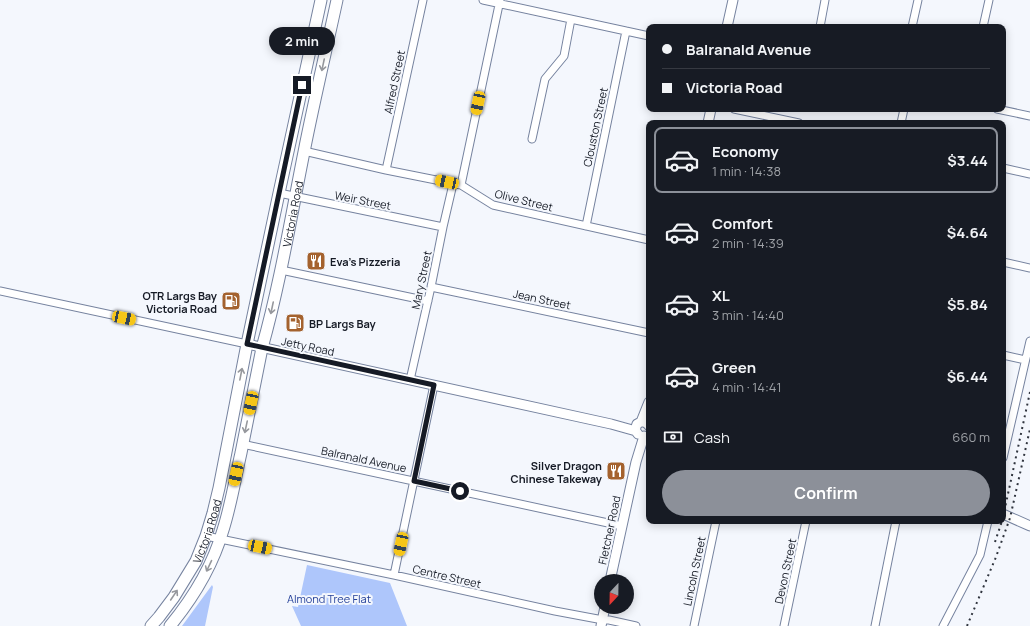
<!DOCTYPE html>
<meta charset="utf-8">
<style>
:root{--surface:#171b24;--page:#242831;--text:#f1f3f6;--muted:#9ea1a6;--line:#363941;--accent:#8c9099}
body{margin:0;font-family:Manrope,sans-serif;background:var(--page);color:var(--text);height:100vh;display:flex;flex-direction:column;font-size:15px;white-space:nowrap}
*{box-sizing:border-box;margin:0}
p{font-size:13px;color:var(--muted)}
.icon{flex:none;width:22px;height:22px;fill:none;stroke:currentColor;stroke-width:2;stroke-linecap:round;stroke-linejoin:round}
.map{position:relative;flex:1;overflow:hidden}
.panel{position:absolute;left:646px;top:120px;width:360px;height:404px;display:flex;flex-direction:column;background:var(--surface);border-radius:8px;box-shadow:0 2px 10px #0003}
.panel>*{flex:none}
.banner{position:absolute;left:646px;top:24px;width:360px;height:88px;border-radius:8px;box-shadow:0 2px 10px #0003;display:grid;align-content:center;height:88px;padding:0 16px;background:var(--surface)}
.needle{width:26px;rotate:202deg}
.fabs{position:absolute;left:594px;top:574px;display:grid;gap:8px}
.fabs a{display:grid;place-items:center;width:40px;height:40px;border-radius:50%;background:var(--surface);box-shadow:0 2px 10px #0003;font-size:20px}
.end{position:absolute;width:18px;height:18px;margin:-9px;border:5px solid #151a25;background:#fff;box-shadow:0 0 0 2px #fff}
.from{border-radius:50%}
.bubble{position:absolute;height:28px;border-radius:14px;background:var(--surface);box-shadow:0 2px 10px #0003;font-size:13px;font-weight:700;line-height:28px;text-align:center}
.car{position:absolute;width:12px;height:24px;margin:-12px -6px;border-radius:5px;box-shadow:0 0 3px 1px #0007;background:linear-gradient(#f5c518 24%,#345 0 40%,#f5c518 0 76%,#345 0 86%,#f5c518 0)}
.banner b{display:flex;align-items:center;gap:14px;height:38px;font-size:15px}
.banner b+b{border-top:1px solid var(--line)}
.banner i{width:10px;height:10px;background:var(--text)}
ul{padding:7px 0 0;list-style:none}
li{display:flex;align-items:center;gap:12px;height:66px;margin:0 8px 6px;padding:0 8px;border:2px solid transparent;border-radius:8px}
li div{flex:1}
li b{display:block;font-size:15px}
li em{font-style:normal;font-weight:700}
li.current{border-color:var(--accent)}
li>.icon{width:36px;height:36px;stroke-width:1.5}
.pay{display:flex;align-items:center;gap:10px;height:44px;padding:0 16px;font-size:15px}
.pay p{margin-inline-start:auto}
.button{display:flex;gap:8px;margin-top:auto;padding:8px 16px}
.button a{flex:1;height:46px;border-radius:24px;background:var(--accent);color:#fff;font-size:16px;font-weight:700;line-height:46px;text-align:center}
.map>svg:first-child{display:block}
</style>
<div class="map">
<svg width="1030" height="626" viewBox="0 0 1030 626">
<rect width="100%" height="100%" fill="#f4f7fd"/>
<path fill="#aec6fb" d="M307,565L390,583L407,626H301L292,606L298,607Z
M212,585L213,587L205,626H182Z"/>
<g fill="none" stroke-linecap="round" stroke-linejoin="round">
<defs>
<path id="minor" d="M483,0L649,36
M820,27L825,0
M912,27L918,0
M983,27L989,0
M734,109L799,123
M997,109L1030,116
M901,123L904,109
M532,139L545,79L564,56L571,19
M304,151L386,170L461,185L493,205L649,240
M1003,168L1030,174
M386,170L423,0
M461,185L500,0
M279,193L443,227
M586,226L626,31
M1003,262L1030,268
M281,270L428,301
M431,287L649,333
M0,291L247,344
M1003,355L1025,360
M410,380L431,287L443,227L453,184
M242,444L622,526
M1003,458L1030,341
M206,536L394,575L555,611L603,620H609L636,626
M394,575L434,385
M694,626L716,521
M784,626L806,521
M875,626L896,521
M943,626L980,555L988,521"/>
<path id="tertiary" d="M727,27L733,0
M708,123L711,109
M247,344L611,424L636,431
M641,422L649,402
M638,434L635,430L637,424C641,421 646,421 649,426
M1003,514L1030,526
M610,581L636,462L644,436
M601,626L605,607"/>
<g id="trunk">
<path id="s1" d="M151,626L159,617L174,597L196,561L206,536L213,513L219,488L247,344L279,193L321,0"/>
<path id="s2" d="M170,626C193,598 213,565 223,530C231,505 235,479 241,453C248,418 255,383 262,348C280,284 291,217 304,152C314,101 326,51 337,0"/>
</g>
</defs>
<use href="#minor" stroke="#76839f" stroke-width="9"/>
<use href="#tertiary" stroke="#76839f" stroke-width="11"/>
<use href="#trunk" stroke="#76839f" stroke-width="13"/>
<use href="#minor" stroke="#fff" stroke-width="7"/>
<use href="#tertiary" stroke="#fff" stroke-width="9"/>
<use href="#trunk" stroke="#fff" stroke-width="11"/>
<path stroke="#2f343e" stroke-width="2" stroke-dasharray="2 4" stroke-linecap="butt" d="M1003,517L1030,392
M995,542L1002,521
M967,626L996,557L1010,518L1030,429"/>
</g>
<defs><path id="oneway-shaft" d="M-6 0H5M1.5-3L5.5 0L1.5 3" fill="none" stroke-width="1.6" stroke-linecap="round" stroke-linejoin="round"/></defs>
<g stroke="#96989d">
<use href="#oneway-shaft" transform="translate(323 65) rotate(102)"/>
<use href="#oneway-shaft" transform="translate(272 308) rotate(102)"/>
<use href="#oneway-shaft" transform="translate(241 374) rotate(-79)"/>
<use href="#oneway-shaft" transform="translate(246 427) rotate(102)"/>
<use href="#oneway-shaft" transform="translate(209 566) rotate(115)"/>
<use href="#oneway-shaft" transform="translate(174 595) rotate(-56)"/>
</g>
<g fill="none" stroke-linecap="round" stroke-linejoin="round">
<path stroke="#151a25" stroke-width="5" d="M302,85L247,344L434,385L414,481L460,491"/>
</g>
<defs>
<symbol id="restaurant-square" viewBox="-11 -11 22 22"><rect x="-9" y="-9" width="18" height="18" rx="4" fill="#a4622e" stroke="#f4f7fd"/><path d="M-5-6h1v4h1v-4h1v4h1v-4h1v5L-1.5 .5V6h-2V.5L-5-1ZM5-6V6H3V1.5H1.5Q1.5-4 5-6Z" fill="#fff"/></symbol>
<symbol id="fuel-square" viewBox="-11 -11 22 22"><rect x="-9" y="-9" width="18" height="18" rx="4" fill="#a4622e" stroke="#f4f7fd"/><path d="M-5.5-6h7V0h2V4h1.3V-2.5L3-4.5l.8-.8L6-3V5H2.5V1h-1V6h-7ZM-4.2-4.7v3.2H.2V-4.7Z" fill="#fff"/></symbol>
</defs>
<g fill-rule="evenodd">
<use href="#restaurant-square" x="305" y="250" width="22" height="22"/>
<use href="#fuel-square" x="220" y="290" width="22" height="22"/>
<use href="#fuel-square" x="284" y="312" width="22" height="22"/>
<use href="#restaurant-square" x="605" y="460" width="22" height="22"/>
</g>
<g text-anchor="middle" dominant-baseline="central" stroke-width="4" stroke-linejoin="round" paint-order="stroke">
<g font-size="11" fill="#151a25" stroke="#f4f7fd">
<text transform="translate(394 82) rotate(-78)">Alfred Street</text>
<text transform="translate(595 127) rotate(-78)">Clouston Street</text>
<text transform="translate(363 200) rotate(11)">Weir Street</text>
<text transform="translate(524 200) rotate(14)">Olive Street</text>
<text stroke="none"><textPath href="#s2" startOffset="434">Victoria Road</textPath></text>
<text transform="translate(421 280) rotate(-78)">Mary Street</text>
<text transform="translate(542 299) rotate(12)">Jean Street</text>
<text transform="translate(308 346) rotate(12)">Jetty Road</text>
<text transform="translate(364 459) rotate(12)">Balranald Avenue</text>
<text stroke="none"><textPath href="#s1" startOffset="111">Victoria Road</textPath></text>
<text transform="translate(609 530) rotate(-78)">Fletcher Road</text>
<text transform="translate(694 571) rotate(-78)">Lincoln Street</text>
<text transform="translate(785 571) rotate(-78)">Devon Street</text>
<text transform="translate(447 576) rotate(13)">Centre Street</text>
</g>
<g font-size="11" font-weight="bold" fill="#151a25" stroke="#f4f7fd" text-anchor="start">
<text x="330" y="261">Eva's Pizzeria</text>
<text x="217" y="295" text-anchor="end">OTR Largs Bay<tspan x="217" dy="13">Victoria Road</tspan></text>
<text x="309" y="323">BP Largs Bay</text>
<text x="602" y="465" text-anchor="end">Silver Dragon<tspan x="602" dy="13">Chinese Takeway</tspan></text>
</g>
<g font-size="11" fill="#244099" stroke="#f4f7fd">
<text x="329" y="598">Almond Tree Flat</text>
</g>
</g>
</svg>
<div class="fabs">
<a><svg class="needle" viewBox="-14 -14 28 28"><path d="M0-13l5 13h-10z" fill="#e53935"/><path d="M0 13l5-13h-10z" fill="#9ea1a6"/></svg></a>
</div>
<i class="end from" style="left:460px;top:491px"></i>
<i class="end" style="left:302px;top:85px"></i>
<div class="bubble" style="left:269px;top:27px;width:66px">2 min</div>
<i class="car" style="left:478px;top:103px;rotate:192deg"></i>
<i class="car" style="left:447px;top:182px;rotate:282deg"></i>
<i class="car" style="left:124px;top:318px;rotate:102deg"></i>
<i class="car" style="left:251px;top:403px;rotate:192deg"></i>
<i class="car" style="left:236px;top:474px;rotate:192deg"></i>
<i class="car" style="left:401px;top:544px;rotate:192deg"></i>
<i class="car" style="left:260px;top:547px;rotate:102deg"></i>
<div class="banner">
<b><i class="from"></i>Balranald Avenue</b>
<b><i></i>Victoria Road</b>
</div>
<section class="panel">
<ul>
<li class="current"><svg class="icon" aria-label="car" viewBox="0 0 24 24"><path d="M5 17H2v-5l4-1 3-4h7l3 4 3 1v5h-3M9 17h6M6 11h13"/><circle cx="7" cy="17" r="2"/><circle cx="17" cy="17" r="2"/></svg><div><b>Economy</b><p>1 min · 14:38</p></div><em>$3.44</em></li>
<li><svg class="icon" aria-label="car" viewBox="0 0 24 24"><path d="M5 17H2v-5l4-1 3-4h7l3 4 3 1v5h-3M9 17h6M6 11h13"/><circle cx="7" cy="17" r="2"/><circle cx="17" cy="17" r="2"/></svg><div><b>Comfort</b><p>2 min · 14:39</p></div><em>$4.64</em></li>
<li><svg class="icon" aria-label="car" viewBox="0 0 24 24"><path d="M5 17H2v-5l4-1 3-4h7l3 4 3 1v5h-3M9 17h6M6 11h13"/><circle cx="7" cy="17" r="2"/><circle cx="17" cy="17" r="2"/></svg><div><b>XL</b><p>3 min · 14:40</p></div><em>$5.84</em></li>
<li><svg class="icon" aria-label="car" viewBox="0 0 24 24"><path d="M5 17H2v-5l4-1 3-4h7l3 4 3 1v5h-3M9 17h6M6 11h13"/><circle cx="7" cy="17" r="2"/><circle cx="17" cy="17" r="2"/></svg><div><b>Green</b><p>4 min · 14:41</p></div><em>$6.44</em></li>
</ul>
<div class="pay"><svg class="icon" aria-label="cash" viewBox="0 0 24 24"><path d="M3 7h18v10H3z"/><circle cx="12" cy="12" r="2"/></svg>Cash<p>660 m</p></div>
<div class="button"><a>Confirm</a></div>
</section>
</div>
